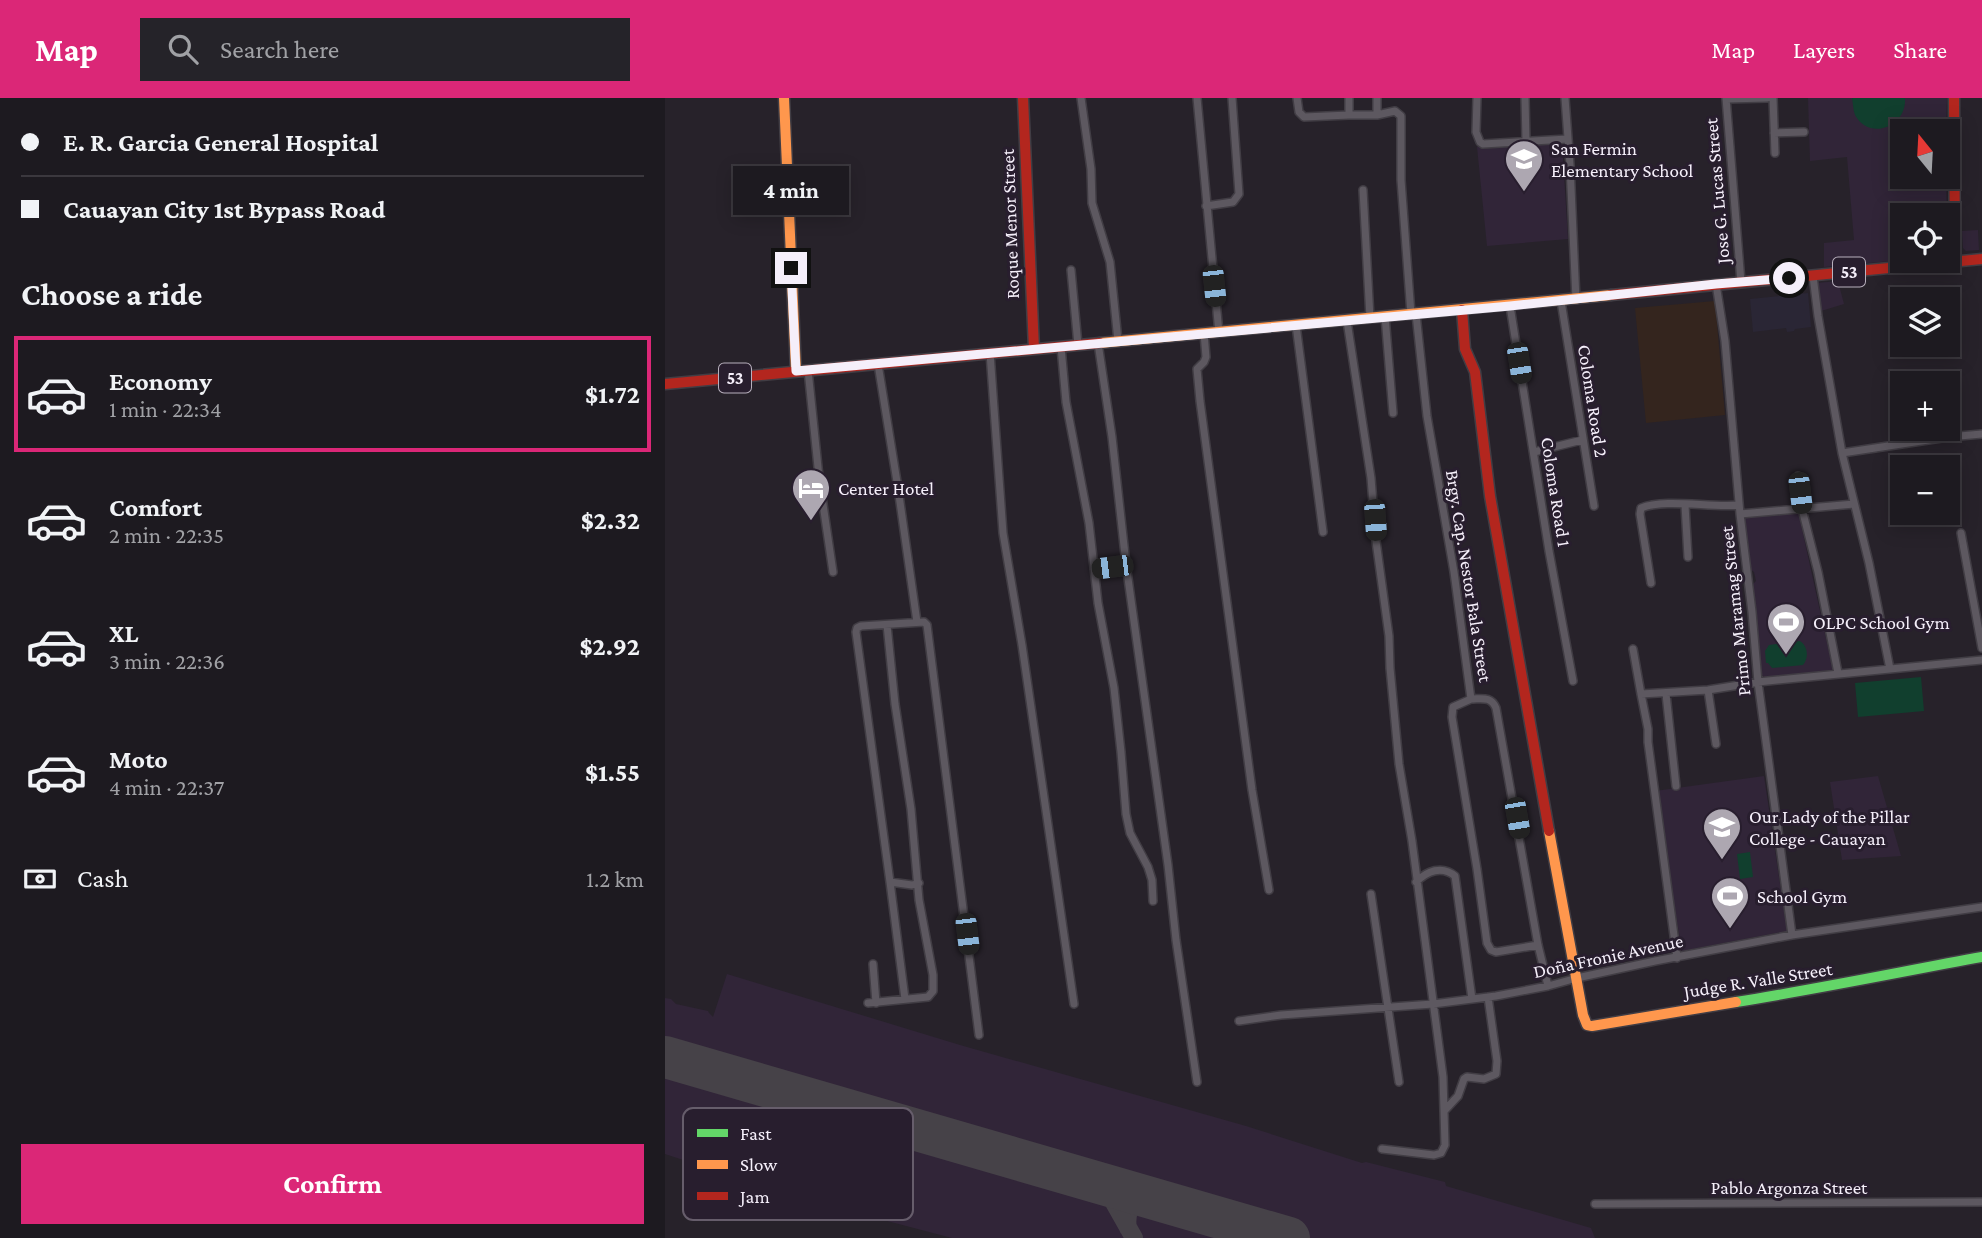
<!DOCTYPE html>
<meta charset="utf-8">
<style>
:root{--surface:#1d1a20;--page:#252329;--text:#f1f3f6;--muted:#a0a1a5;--line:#3b383e;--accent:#db2777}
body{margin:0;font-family:"Crimson Pro",serif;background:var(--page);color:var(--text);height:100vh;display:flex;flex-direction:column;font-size:26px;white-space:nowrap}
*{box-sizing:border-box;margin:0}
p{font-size:23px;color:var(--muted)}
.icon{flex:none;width:38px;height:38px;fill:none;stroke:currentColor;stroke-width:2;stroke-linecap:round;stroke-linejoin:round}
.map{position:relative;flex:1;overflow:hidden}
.details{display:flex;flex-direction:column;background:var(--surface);width:665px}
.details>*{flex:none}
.top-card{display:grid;align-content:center;height:154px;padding:0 21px;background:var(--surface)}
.needle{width:46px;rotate:342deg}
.fabs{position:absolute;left:1225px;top:21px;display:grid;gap:14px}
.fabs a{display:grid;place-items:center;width:70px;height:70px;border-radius:0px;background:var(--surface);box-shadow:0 4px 18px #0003,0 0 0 2px var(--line);font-size:35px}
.end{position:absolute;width:32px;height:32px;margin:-16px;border:9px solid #f5effa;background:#111;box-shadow:0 0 0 4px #111}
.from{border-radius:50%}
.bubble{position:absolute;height:49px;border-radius:0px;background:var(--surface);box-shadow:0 4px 18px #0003,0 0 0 2px var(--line);font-size:23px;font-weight:700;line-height:49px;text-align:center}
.car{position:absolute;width:21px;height:42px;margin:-21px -10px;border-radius:9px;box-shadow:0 0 5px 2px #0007;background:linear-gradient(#222 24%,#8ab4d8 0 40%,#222 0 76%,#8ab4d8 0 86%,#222 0)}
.top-card b{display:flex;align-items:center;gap:24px;height:66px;font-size:26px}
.top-card b+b{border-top:2px solid var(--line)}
.top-card i{width:18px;height:18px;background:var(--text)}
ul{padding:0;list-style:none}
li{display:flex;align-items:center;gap:21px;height:116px;margin:0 14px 10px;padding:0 7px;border:4px solid transparent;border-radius:0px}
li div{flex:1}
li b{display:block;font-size:26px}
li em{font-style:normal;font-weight:700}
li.active{border-color:var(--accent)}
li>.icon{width:63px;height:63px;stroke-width:1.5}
h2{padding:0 21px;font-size:32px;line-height:84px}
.pay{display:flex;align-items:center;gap:18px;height:77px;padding:0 21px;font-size:26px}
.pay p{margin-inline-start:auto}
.button{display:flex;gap:14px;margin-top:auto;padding:14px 21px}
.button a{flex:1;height:80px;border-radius:0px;background:var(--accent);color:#fff;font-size:28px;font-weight:700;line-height:80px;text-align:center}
header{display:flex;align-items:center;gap:42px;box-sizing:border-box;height:98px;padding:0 35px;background:var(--accent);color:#fff}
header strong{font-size:33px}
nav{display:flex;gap:38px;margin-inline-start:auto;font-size:24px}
.search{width:490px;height:63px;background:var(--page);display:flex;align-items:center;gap:18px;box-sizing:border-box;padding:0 24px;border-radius:0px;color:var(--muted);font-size:26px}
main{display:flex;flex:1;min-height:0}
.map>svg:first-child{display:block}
</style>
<header>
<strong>Map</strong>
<div class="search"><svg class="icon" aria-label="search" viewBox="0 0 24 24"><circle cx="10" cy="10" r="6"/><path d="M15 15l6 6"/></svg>Search here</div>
<nav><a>Map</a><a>Layers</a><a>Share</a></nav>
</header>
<main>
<section class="details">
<div class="top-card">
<b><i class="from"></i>E. R. Garcia General Hospital</b>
<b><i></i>Cauayan City 1st Bypass Road</b>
</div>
<h2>Choose a ride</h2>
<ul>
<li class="active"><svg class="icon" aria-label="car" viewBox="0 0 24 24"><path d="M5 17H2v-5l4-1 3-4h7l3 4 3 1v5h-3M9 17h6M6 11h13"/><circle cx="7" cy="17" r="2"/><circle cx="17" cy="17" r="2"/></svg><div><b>Economy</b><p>1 min · 22:34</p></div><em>$1.72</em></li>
<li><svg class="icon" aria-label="car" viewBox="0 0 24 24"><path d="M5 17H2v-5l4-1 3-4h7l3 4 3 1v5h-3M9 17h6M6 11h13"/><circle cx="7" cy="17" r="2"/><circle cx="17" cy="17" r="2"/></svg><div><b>Comfort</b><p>2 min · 22:35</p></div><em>$2.32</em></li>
<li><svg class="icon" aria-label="car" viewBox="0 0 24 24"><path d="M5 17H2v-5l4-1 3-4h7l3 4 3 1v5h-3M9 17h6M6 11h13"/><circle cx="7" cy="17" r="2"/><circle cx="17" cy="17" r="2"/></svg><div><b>XL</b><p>3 min · 22:36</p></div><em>$2.92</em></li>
<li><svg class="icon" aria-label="car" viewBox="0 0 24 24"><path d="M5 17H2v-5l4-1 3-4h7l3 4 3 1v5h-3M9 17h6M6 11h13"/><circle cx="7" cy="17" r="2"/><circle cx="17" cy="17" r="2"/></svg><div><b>Moto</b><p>4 min · 22:37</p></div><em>$1.55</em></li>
</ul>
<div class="pay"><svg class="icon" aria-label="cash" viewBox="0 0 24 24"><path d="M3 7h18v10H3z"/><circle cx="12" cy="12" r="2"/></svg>Cash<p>1.2 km</p></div>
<div class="button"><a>Confirm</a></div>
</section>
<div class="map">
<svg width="1317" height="1140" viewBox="0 0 1317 1140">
<rect width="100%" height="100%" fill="#27222a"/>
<path fill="#312538" d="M1143,0H1282L1281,33H1237V79H1281L1282,117H1237V162L1159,169V145L1189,142L1182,59L1145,63Z
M897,43L903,141L822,148L812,49Z
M1313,132L1314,152L1301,153L1298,150L1297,133Z
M1173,183L1179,206L1156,213L1152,185Z
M1133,413L1168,572L1101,580L1097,577L1088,486L1091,483L1089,474L1085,471L1079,419Z
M1099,678L1122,833L1017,853L990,693Z
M1213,678L1236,758L1177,762L1165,684Z
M62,876L295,947L581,1028L697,1065L701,1064L780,1084L781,1088L926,1130L930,1140H287L207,1119L150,1099L142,1101L81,1079L67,1078L0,1056V900L6,901L11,906L43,913L44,915L48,919Z"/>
<path fill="#34251e" d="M1050,203L1060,317L981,325L970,210Z"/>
<path fill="#2a2635" d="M1143,195L1146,229L1130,231L1129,233L1122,234L1121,230L1088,234L1085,201Z"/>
<path fill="#113f2e" d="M1187,0H1240C1242,29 1204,43 1190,17C1188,12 1188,5 1187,0Z
M1135,543C1143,548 1144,560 1138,567L1107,570L1103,565H1101L1100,553L1104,547Z
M1256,579L1259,613L1193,619L1190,585Z
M1085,754L1088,779L1075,781L1072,756Z"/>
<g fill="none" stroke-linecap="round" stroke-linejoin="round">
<path stroke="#464248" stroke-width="18" d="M433,1085L439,1087L443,1094L469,1140
M463,1130C461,1120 464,1102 476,1099C479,1098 485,1100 488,1101
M593,1131L607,1140"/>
<path stroke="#464248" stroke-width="42" d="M0,959L624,1140"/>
<defs>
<path id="street" d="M416,0L426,71L427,105L445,164L453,243
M532,0L554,235
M632,0L634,14L639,19L684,17
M684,0V17H712L730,13L736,18V82L746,216
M712,0V17
M812,0L811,34L815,44L818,46L903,41
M860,0L861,43
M900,0L905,67L911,202
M1061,0L1076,184
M1108,0L1110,55
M1061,1L1102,0
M1109,35L1139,34
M698,92L705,220
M541,108L568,104L574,96L567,0
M406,172L413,247
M1148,178L1153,218L1177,355L1204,465L1225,571
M1051,186L1060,243L1075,416L1087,514L1093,584L1127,837
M896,203L929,408
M845,208L884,453L908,583
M751,216L762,318L789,474L806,601C817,601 826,598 831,610L873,847L883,888
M720,218L728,315
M682,223L706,380L711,443L724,538L725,570L734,666L747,743L778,979L780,1047L776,1055L769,1057L717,1051
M631,227L658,434
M539,235L541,259L539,264L532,271L535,303L587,692L604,792
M433,245L447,339L461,466
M396,249L401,304L424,425L433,505L449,590L456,654L461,716L465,735L483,769L487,782L488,803
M325,255L338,435L357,547L409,906
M213,266L233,390L252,524
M143,272L154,379L168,474
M869,354L917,342
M1177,355L1283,339L1317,336
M1133,378L1137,411L1153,474L1173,575
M1020,407L1023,459
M1075,416L1189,406
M1296,435L1317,550
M429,471L461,466L503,767L511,842L532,984
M986,485L975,416L976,410C1000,400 1046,410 1074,407
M968,551L976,596L1043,592L1093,584L1317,562
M1043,592L1051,646
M976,596L983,631V644L1012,860
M1001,596L1011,688
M806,601L788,609L787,619L812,771L822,845L826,852L831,854L873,847
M225,784L240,901
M751,784C762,773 777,767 790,778L807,901
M254,785L247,787L225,784L191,534L192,530L196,528L259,524L262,527L314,937
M706,796L734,984
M208,866L211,905
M203,905L263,899L268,893V877L254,802L246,711L230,606L222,527
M574,923L616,917L768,906L831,898L883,888L912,880L990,863L1127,837L1317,809
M780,1012L793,998L799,981L802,979L819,981L831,976L832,963L823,899
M930,1106L1317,1104"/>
<path id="fast" d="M1071,904C1153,891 1235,874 1317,859"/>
<path id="slow" d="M119,0L131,273
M435,245L946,197
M884,733L918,917L922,927L927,928L1071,904"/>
<path id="jam" d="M358,0L369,251
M1289,0L1290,164
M946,197L1317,161
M797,212L800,251L810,274L825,398L884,733
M0,286L435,245"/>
</defs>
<use href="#street" stroke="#413d44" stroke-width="10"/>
<use href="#fast" stroke="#413d44" stroke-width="13"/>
<use href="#slow" stroke="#413d44" stroke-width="13"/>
<use href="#jam" stroke="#413d44" stroke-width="13"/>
<use href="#street" stroke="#5d5860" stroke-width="7"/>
<use href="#fast" stroke="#63d668" stroke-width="10"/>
<use href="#slow" stroke="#ff974d" stroke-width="10"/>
<use href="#jam" stroke="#b3261e" stroke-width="10"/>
</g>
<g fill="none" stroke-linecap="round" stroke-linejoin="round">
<path stroke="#f5effa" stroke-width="9" d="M126,170L131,273L845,208L1051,186L1124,180"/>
</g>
<defs>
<symbol id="school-pin" viewBox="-11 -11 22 30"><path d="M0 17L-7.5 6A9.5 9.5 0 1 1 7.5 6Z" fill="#ada7b1" stroke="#281e2e"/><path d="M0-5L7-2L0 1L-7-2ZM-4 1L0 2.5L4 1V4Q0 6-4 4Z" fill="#fff"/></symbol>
<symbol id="hotel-pin" viewBox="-11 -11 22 30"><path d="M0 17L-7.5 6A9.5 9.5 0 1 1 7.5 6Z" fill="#ada7b1" stroke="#281e2e"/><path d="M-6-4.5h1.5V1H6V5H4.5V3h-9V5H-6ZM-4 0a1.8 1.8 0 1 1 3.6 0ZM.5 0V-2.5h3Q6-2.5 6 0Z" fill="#fff"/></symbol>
<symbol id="stadium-pin" viewBox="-11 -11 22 30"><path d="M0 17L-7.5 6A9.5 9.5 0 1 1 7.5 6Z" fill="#ada7b1" stroke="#281e2e"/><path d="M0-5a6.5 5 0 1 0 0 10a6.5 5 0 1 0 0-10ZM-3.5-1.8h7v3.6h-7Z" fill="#fff"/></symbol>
<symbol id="university-pin" viewBox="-11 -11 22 30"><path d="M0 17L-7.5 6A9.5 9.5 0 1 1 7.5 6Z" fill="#ada7b1" stroke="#281e2e"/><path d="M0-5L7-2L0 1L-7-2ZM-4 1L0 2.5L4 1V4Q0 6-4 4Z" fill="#fff"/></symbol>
</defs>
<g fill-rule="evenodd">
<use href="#school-pin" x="837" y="39" width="44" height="60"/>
<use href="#hotel-pin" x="124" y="368" width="44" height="60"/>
<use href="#stadium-pin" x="1099" y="502" width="44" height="60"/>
<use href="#university-pin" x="1035" y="707" width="44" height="60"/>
<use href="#stadium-pin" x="1043" y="776" width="44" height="60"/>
</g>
<g text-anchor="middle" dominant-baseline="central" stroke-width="6" stroke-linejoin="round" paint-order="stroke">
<g fill="#281e2e" stroke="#b8b0bd" stroke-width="2">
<rect x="1168" y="159.5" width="32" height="29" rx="5"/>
<rect x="54" y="265.5" width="32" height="29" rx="5"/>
</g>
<g font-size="18" font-weight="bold" fill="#f5effa">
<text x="1184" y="174">53</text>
<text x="70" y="280">53</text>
</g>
<g font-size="19" fill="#f5effa" stroke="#281e2e" text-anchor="start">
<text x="886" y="50">San Fermin<tspan x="886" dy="22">Elementary School</tspan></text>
<text x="173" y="390">Center Hotel</text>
<text x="1148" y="524">OLPC School Gym</text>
<text x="1084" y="718">Our Lady of the Pillar<tspan x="1084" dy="22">College - Cauayan</tspan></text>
<text x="1092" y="798">School Gym</text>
</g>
<g font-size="19" fill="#f5effa" stroke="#281e2e">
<text transform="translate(1052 93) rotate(-95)">Jose G. Lucas Street</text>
<text transform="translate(345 126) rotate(-92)">Roque Menor Street</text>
<text transform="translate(928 303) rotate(81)">Coloma Road 2</text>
<text transform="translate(891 394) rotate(81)">Coloma Road 1</text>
<text transform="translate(804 478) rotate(81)">Brgy. Cap. Nestor Bala Street</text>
<text transform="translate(1070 513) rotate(-96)">Primo Maramag Street</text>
<text transform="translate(943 858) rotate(-12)">Doña Fronie Avenue</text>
<text transform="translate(1093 882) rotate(-9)">Judge R. Valle Street</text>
<text x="1124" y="1089">Pablo Argonza Street</text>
</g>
</g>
<rect x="18" y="1010" width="230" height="112" rx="10" fill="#281e2e" stroke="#665d6b" stroke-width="2"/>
<rect x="32" y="1031" width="31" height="8" fill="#63d668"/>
<rect x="32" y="1062" width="31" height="9" fill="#ff974d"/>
<rect x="32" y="1094" width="31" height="8" fill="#b3261e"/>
<g font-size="19" fill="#f5effa">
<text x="75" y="1042">Fast</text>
<text x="75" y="1073">Slow</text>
<text x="75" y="1105">Jam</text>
</g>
</svg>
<div class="fabs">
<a><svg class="needle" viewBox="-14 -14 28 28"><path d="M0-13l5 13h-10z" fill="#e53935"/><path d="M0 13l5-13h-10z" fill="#a0a1a5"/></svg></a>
<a><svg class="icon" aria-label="locate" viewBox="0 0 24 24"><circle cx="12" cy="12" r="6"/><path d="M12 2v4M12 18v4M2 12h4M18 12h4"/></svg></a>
<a><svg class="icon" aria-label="layers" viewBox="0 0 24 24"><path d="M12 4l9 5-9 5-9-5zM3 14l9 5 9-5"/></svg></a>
<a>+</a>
<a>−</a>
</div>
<i class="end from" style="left:1124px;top:180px"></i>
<i class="end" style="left:126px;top:170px"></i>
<div class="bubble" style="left:68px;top:68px;width:116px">4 min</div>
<i class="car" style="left:549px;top:188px;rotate:174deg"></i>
<i class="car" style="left:854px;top:265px;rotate:171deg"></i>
<i class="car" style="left:1135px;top:395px;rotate:173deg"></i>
<i class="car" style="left:710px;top:422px;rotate:176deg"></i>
<i class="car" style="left:447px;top:469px;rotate:263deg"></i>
<i class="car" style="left:852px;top:720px;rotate:170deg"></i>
<i class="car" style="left:302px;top:836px;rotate:173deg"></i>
</div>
</main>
